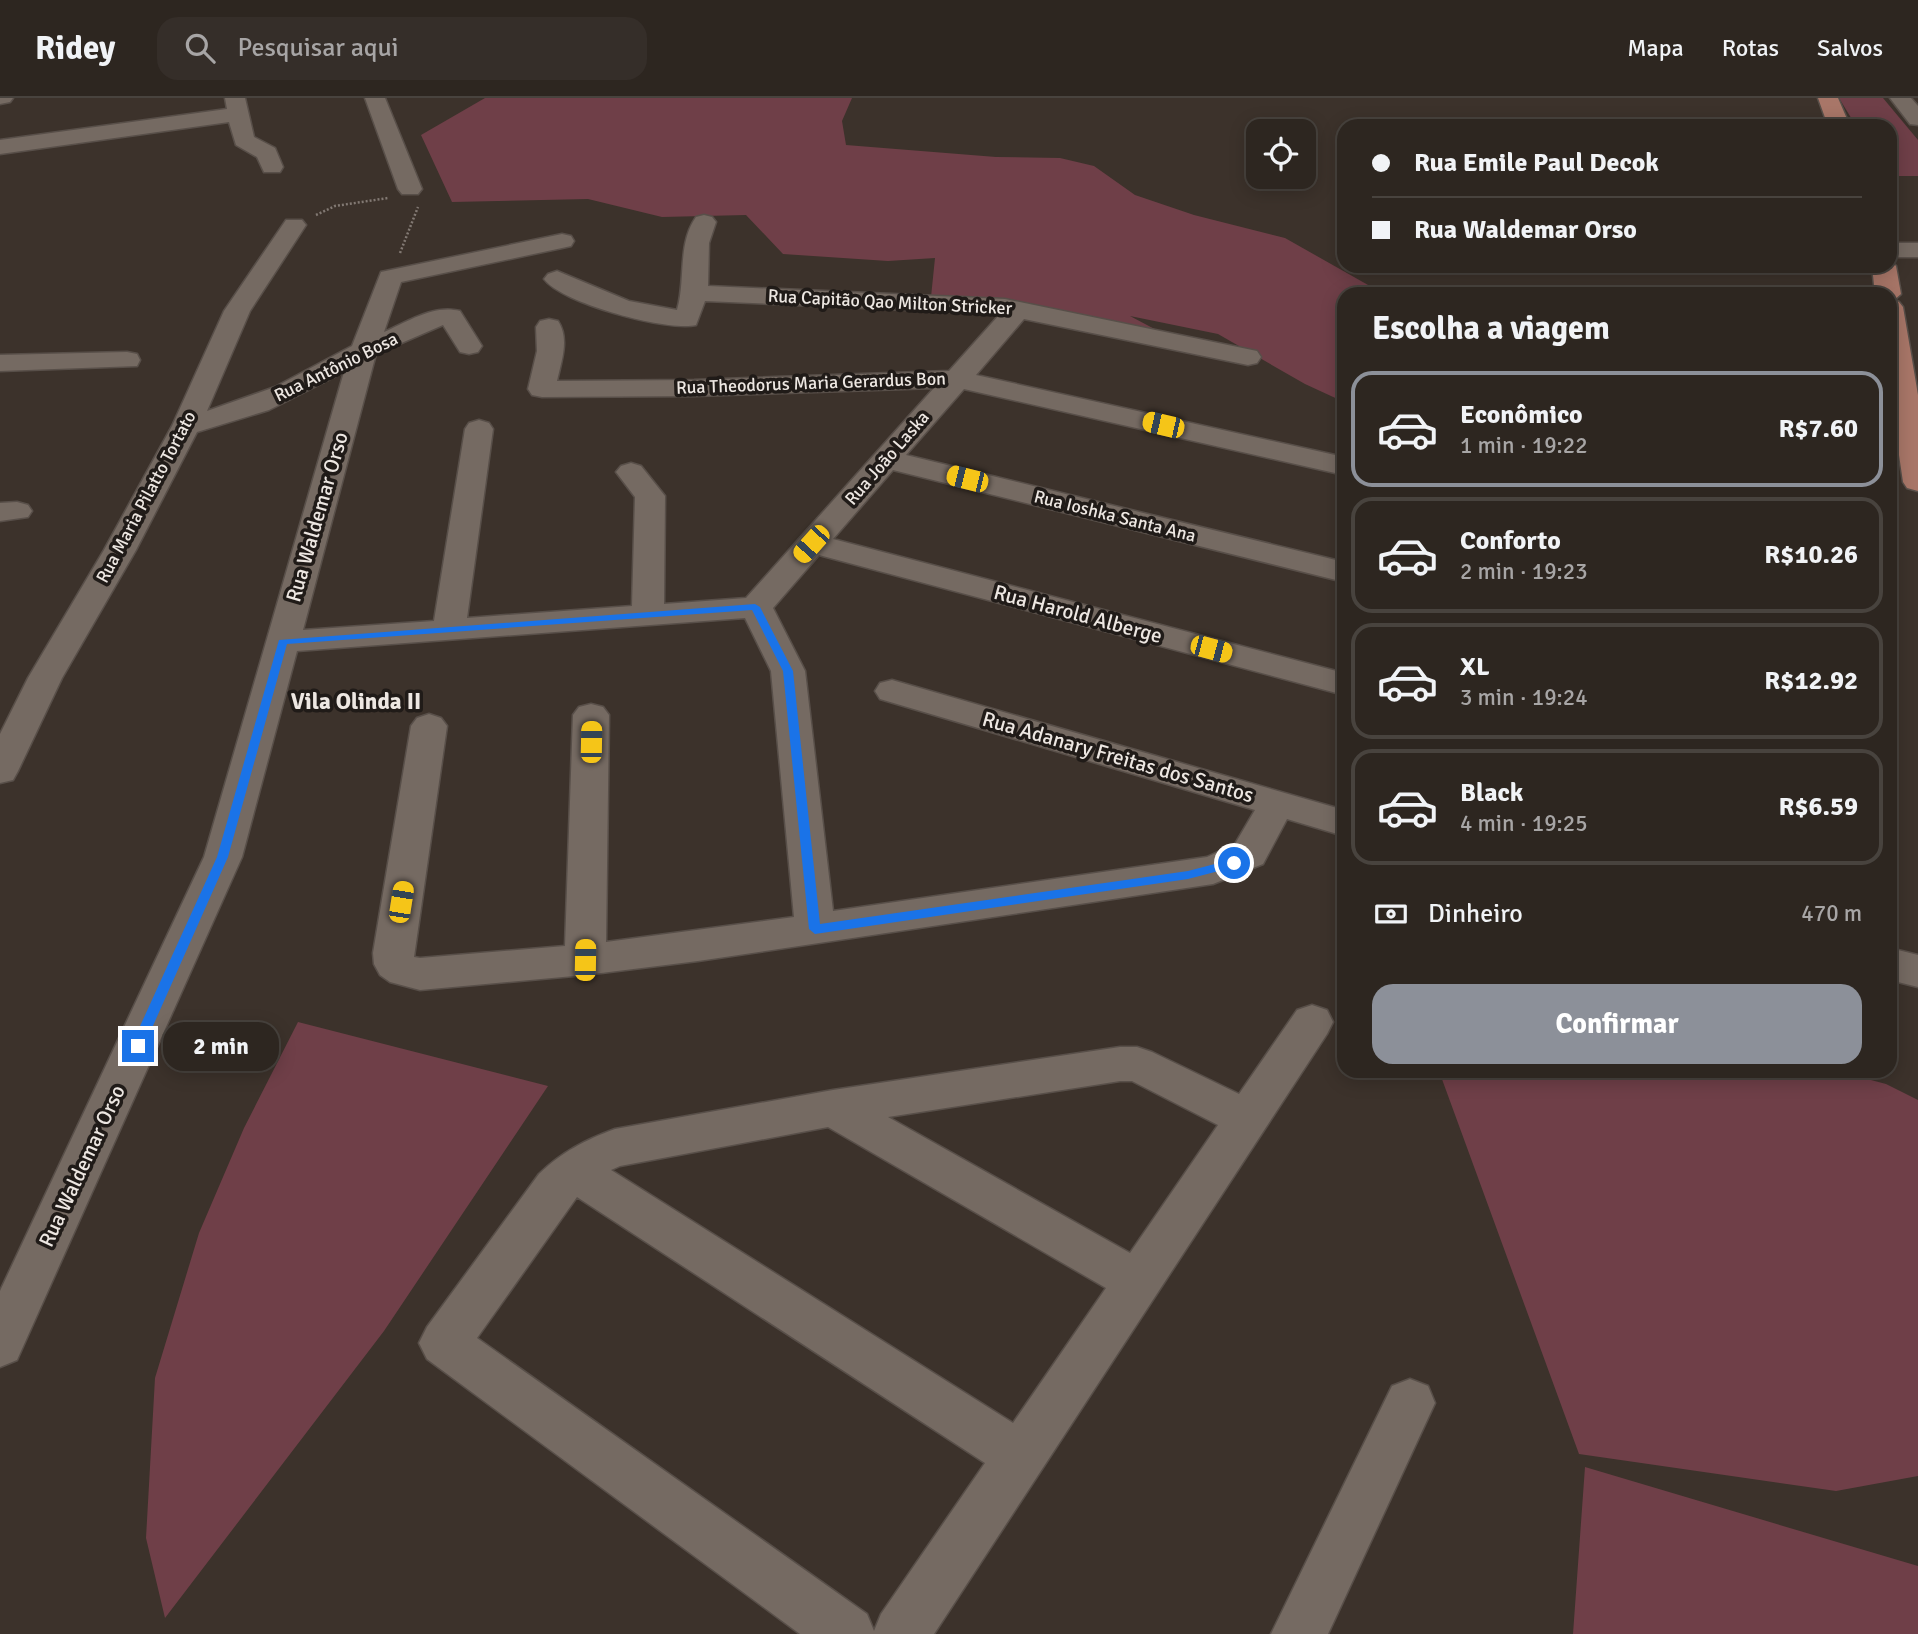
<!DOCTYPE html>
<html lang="pt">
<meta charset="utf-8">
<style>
:root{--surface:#2d2620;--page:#352e29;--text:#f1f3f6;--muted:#a7a5a5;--line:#48433e;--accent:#8c9099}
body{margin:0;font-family:Signika,sans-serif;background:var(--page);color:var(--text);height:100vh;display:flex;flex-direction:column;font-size:26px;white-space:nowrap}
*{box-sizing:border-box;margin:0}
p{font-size:23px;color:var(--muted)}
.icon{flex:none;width:38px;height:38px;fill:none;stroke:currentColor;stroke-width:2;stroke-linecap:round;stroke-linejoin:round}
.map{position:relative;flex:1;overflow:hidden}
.drawer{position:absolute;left:1337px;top:189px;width:560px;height:791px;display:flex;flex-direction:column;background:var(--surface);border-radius:21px;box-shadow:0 4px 18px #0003,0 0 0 2px var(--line)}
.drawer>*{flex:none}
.guide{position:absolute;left:1337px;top:21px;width:560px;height:154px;border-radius:21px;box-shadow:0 4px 18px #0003,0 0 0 2px var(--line);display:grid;align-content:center;height:154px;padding:0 35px;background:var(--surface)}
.controls{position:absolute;left:1246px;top:21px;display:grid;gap:14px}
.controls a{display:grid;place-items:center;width:70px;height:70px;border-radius:14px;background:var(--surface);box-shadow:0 4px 18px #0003,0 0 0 2px var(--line);font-size:35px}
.end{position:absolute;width:32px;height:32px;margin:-16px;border:9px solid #1a73e8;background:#fff;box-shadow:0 0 0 4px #fff}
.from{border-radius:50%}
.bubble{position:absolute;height:49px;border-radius:21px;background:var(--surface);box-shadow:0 4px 18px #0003,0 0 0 2px var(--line);font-size:23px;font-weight:700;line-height:49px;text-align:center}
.car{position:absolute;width:21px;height:42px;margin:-21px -10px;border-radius:9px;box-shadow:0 0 5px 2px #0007;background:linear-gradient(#f5c518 24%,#345 0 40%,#f5c518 0 76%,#345 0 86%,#f5c518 0)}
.guide b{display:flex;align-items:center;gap:24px;height:66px;font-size:26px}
.guide b+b{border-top:2px solid var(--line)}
.guide i{width:18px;height:18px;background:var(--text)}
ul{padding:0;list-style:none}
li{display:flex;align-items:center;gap:21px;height:116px;margin:0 14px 10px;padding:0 21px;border:4px solid var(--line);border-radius:21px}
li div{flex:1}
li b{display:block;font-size:26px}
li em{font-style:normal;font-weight:700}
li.current{border-color:var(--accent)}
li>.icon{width:63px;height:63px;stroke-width:1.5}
h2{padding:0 35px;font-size:32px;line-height:84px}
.pay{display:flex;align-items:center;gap:18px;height:77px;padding:0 35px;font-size:26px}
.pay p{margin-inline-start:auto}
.button{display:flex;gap:14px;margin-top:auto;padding:14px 35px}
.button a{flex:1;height:80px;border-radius:21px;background:var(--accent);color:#fff;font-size:28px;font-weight:700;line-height:80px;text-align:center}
header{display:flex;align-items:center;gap:42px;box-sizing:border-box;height:98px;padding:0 35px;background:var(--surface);border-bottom:2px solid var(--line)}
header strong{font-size:33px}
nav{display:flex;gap:38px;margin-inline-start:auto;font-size:24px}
.search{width:490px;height:63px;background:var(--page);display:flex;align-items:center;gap:18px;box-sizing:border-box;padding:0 24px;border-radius:21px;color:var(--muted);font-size:26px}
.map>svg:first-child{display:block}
</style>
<header>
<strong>Ridey</strong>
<div class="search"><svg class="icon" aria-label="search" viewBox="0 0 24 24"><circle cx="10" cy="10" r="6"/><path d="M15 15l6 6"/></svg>Pesquisar aqui</div>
<nav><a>Mapa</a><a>Rotas</a><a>Salvos</a></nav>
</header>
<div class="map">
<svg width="1918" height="1536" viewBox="0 0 1918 1536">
<rect width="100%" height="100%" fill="#3c322b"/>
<path fill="#6f3f48" d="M485,0H852L842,23L846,47L996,59L1060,60L1094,68L1135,97L1194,117L1285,140L1384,196H1344V304L1305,286L1218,236L1130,218L1162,235L931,199L935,160L888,163L783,156L746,117L662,119L588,101L452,104L421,37Z
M1839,0H1883L1918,42V78H1890V28H1856Z
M298,924L548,988L384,1233L165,1520L146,1440L155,1280L199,1135L244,1030Z
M1439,973H1837L1886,986L1918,1002V1378L1836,1393L1579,1356Z
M1585,1369L1918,1468V1536H1573Z"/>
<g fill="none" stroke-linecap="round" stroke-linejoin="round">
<defs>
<path id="minor" d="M0,0H13L10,4L0,6Z
M225,0H245L254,39L275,50L283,69L280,74H264L257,59L236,47L229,24L0,56V42L227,11Z
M365,0H385L422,91L418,96H402L398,91Z
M1890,0H1911L1918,8V27L1910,26Z
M704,117L712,119L716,124L709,145L708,188L1005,201L1257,253L1261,259L1257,265L1248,267L1024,221L976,277L1344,359V377L964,291L906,357L1344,464V484L893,372L833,441L1344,575V597L819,457L773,510L805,573L833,813L1207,759L1235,746L1255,712L880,601L875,593L880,585L892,582L1344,712V738L1287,721L1263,766L1213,786L698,863L585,877L420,892L390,884L380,877L374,866L373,855L411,628L417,620L429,616L441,620L447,628L414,859L420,860L565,848L573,617L579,609L591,606L603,609L609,617L606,844L794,819L771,573L745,520L297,553L242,759L17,1262L0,1269V1193L204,759L344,274L269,312L197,334L136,452L62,580L18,673L13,682L0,685V636L28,580L104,452L172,328L224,213L286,122H302L306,127L250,213L207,313L275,289L352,248L381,174L562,136L571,138L574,143L571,148L562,150L401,184L384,234C407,224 434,206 460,213L482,248L478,254L469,256L460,254L443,227L376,256L303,532L434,523L465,331L469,325L479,322L489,325L493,331L467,520L632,508L635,399L616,374L621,368L631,365L641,368L665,398L664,506L746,500L934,290L694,298L542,299L532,297L528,291L537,253L536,229L540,223L549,221L558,223C570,241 561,264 557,283L694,282L949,273L1000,216L705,203L696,227C668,234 561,205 544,181L548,176L557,173L629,203L677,212C686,182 677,146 696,119Z
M1890,145H1918V159H1890Z
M127,254L137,256L140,262L137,268L0,273V257Z
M17,404L28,407L32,413L28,419L0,423V405Z
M1890,850L1918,857V889L1890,882Z
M1312,907L1327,912L1333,924L1327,936L934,1536H800L427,1261L419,1245L427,1229L539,1076C562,1054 585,1042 615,1031L833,992L1120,949H1137L1152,954L1239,996L1297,912ZM1120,983H1132L1218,1027L1130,1155L888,1019ZM828,1029L1106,1190L1013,1325L611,1072L620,1068ZM577,1099L985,1365L881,1516L874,1533L867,1516L477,1240Z
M1410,1281L1428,1288L1435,1305L1328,1536H1271L1392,1288Z"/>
<path id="major" d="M1818,0H1838L1850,28H1828Z
M1890,162L1896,168L1901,196L1894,202L1899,204L1903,209L1918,297V393L1907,390L1903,384L1890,296V196H1875L1872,168H1890Z"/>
</defs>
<use href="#minor" stroke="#584f49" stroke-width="3"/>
<use href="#major" stroke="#584f49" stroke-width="3"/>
<path stroke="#827973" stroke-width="2.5" stroke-dasharray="2 2" stroke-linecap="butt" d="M316,117L335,108L388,100
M400,155L418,109"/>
<use href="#minor" fill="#756a62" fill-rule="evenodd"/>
<use href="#major" fill="#a87668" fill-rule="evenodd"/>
</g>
<path fill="#1a73e8" d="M755,506L760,509L793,573L820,826L1188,773L1234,761L1239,765L1238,768L1188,781L815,836L809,831L783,573L752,512L287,546L228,759L144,948L142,952H133L131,948L217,759L279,542Z"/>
<g text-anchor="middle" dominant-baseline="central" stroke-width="7" stroke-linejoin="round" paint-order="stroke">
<g font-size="18" fill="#ede7e2" stroke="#201b18">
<text transform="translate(890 204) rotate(3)">Rua Capitão Qao Milton Stricker</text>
<text transform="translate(336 269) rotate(-26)">Rua Antônio Bosa</text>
<text transform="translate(811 285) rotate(-2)">Rua Theodorus Maria Gerardus Bon</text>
<text transform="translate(887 360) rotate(-49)">Rua João Laska</text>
<text transform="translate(146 399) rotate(-62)">Rua Maria Pilatto Tortato</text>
<text transform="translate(1115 418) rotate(14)">Rua Ioshka Santa Ana</text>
</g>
<g font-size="21" fill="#ede7e2" stroke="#201b18">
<text transform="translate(317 419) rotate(-74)">Rua Waldemar Orso</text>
<text transform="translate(1078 516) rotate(15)">Rua Harold Alberge</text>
<text transform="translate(1118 659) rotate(16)">Rua Adanary Freitas dos Santos</text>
<text transform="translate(82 1068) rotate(-65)">Rua Waldemar Orso</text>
</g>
<g font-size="23" font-weight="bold" fill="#ede7e2" stroke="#201b18">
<text x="356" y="603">Vila Olinda II</text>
</g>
</g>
</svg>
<div class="controls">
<a><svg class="icon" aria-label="locate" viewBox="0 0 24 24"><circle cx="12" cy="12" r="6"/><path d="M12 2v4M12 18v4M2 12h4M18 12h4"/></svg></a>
</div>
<i class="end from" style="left:1234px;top:765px"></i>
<i class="end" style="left:138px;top:948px"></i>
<div class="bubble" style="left:163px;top:924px;width:116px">2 min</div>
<i class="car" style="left:1163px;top:327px;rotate:283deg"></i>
<i class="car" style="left:967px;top:381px;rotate:284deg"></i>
<i class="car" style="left:811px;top:446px;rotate:222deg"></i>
<i class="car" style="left:1211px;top:551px;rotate:105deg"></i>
<i class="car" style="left:591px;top:644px;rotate:1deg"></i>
<i class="car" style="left:401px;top:804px;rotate:9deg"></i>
<i class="car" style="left:585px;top:862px;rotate:1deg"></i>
<div class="guide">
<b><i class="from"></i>Rua Emile Paul Decok</b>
<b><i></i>Rua Waldemar Orso</b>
</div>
<section class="drawer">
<h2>Escolha a viagem</h2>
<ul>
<li class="current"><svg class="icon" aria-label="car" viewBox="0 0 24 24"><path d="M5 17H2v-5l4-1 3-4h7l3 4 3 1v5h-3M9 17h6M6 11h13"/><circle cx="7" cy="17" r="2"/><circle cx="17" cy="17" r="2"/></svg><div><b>Econômico</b><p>1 min · 19:22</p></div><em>R$7.60</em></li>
<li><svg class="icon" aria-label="car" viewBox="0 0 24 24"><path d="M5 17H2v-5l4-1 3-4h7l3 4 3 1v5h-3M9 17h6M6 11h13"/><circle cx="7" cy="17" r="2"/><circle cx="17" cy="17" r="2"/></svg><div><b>Conforto</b><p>2 min · 19:23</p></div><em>R$10.26</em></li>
<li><svg class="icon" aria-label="car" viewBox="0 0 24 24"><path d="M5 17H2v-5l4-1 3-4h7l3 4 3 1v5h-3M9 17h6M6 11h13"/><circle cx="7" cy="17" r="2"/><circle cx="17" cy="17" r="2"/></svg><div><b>XL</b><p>3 min · 19:24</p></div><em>R$12.92</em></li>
<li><svg class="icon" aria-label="car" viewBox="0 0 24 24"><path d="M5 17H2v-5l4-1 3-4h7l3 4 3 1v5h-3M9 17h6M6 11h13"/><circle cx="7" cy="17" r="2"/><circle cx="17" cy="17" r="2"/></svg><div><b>Black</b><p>4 min · 19:25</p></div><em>R$6.59</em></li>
</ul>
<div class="pay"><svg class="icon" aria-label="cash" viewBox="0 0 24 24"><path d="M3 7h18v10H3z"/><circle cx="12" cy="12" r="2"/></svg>Dinheiro<p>470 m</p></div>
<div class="button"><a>Confirmar</a></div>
</section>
</div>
